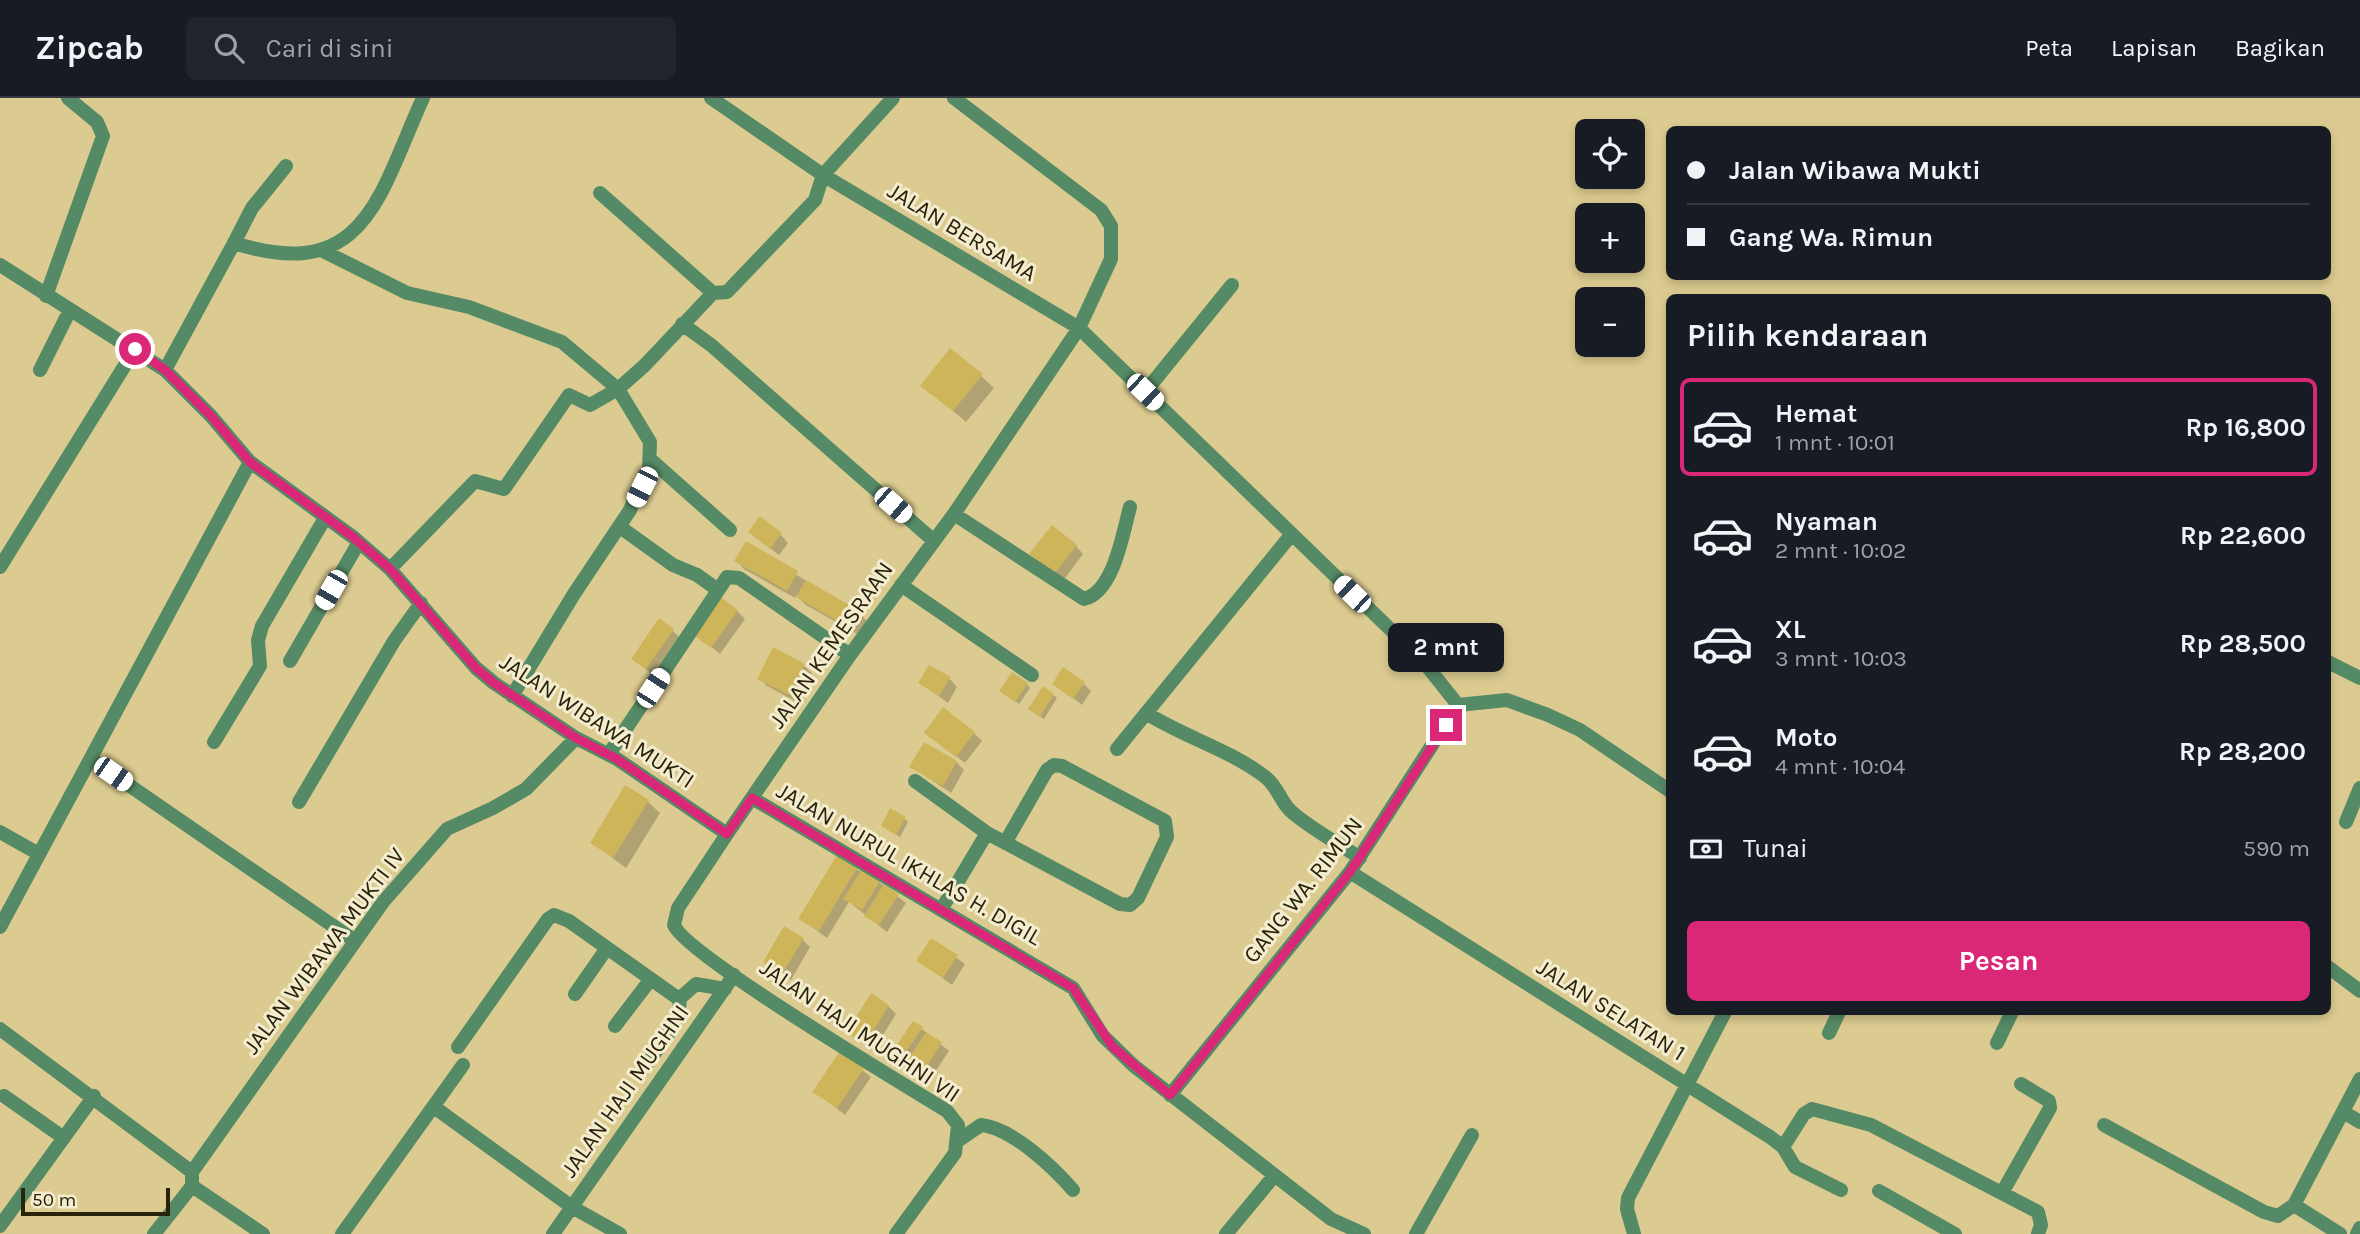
<!DOCTYPE html>
<html lang="id">
<meta charset="utf-8">
<style>
:root{--surface:#171b24;--page:#20242c;--text:#f1f3f6;--muted:#9ea1a6;--line:#363941;--accent:#db2777}
body{margin:0;font-family:Karla,sans-serif;background:var(--page);color:var(--text);height:100vh;display:flex;flex-direction:column;font-size:26px;white-space:nowrap}
*{box-sizing:border-box;margin:0}
p{font-size:23px;color:var(--muted)}
.icon{flex:none;width:38px;height:38px;fill:none;stroke:currentColor;stroke-width:2;stroke-linecap:round;stroke-linejoin:round}
.map{position:relative;flex:1;overflow:hidden}
.drawer{position:absolute;left:1666px;top:196px;width:665px;height:721px;display:flex;flex-direction:column;background:var(--surface);border-radius:10px;box-shadow:0 4px 10px #0003}
.drawer>*{flex:none}
.hud{position:absolute;left:1666px;top:28px;width:665px;height:154px;border-radius:10px;box-shadow:0 4px 10px #0003;display:grid;align-content:center;height:154px;padding:0 21px;background:var(--surface)}
.controls{position:absolute;left:1575px;top:21px;display:grid;gap:14px}
.controls a{display:grid;place-items:center;width:70px;height:70px;border-radius:10px;background:var(--surface);box-shadow:0 4px 10px #0003;font-size:35px}
.scale{position:absolute;left:21px;bottom:18px;width:149px;box-sizing:border-box;padding-left:7px;border:4px solid #2a230b;border-top:0;font-size:19px;line-height:24px;white-space:nowrap;color:#2a230b;-webkit-text-stroke:5px #f4eccf;paint-order:stroke}
.end{position:absolute;width:32px;height:32px;margin:-16px;border:9px solid #db2777;background:#fff;box-shadow:0 0 0 4px #fff}
.from{border-radius:50%}
.bubble{position:absolute;height:49px;border-radius:10px;background:var(--surface);box-shadow:0 4px 10px #0003;font-size:23px;font-weight:700;line-height:49px;text-align:center}
.car{position:absolute;width:21px;height:42px;margin:-21px -10px;border-radius:9px;box-shadow:0 0 5px 2px #0007;background:linear-gradient(#fff 24%,#345 0 40%,#fff 0 76%,#345 0 86%,#fff 0)}
.hud b{display:flex;align-items:center;gap:24px;height:66px;font-size:26px}
.hud b+b{border-top:2px solid var(--line)}
.hud i{width:18px;height:18px;background:var(--text)}
ul{padding:0;list-style:none}
li{display:flex;align-items:center;gap:21px;height:98px;margin:0 14px 10px;padding:0 7px;border:4px solid transparent;border-radius:10px}
li div{flex:1}
li b{display:block;font-size:26px}
li em{font-style:normal;font-weight:700}
li.selected{border-color:var(--accent)}
li>.icon{width:63px;height:63px;stroke-width:1.5}
h2{padding:0 21px;font-size:32px;line-height:84px}
.pay{display:flex;align-items:center;gap:18px;height:77px;padding:0 21px;font-size:26px}
.pay p{margin-inline-start:auto}
.primary-button{display:flex;gap:14px;margin-top:auto;padding:14px 21px}
.primary-button a{flex:1;height:80px;border-radius:10px;background:var(--accent);color:#fff;font-size:28px;font-weight:700;line-height:80px;text-align:center}
header{display:flex;align-items:center;gap:42px;box-sizing:border-box;height:98px;padding:0 35px;background:var(--surface);border-bottom:2px solid var(--line)}
header strong{font-size:33px}
nav{display:flex;gap:38px;margin-inline-start:auto;font-size:24px}
.search{width:490px;height:63px;background:var(--page);display:flex;align-items:center;gap:18px;box-sizing:border-box;padding:0 24px;border-radius:10px;color:var(--muted);font-size:26px}
.map>svg:first-child{display:block}
</style>
<header>
<strong>Zipcab</strong>
<div class="search"><svg class="icon" aria-label="search" viewBox="0 0 24 24"><circle cx="10" cy="10" r="6"/><path d="M15 15l6 6"/></svg>Cari di sini</div>
<nav><a>Peta</a><a>Lapisan</a><a>Bagikan</a></nav>
</header>
<div class="map">
<svg width="2360" height="1136" viewBox="0 0 2360 1136">
<rect width="100%" height="100%" fill="#dccb90"/>
<path fill="#0003" d="M981,278L994,290L966,324L923,287Z
M781,437L788,445L779,457L758,441Z
M746,446L859,515L867,523L859,537L806,507L796,497L795,500L744,471L737,463Z
M1076,448L1083,456L1063,483L1039,464Z
M737,513L745,521L720,556L695,536Z
M672,532L680,540L654,578L633,561Z
M804,568L812,575L797,604L767,588L759,580Z
M950,581L957,589L948,605L921,585Z
M1054,585L1084,586L1091,593L1082,607Z
M1027,586L1030,590L1019,606L1005,596Z
M1053,597L1057,600L1044,621L1034,614Z
M926,635H974L982,643L965,665Z
M956,664L964,672L951,695L912,669Z
M647,703L660,715L626,770L592,745Z
M905,721L908,724L900,739L886,731Z
M856,771L879,784L906,805L887,834L849,804L827,840L801,821Z
M802,841L810,849L791,882L765,864Z
M932,842L965,866L952,887L919,863Z
M888,908L896,916L873,953L849,935Z
M922,931L949,953L929,983L915,974L907,966L910,962L899,954Z
M840,955L871,979L845,1017L815,993Z"/>
<path fill="#cfb559" d="M950,250L983,276L953,313L920,288Z
M760,418L782,435L770,451L748,434Z
M1052,427L1077,447L1054,476L1029,456Z
M746,443L798,473L787,493L734,463Z
M806,482L861,514L851,531L796,499Z
M719,498L738,512L711,550L692,536Z
M659,520L674,531L646,571L631,561Z
M773,549L805,566L789,597L757,581Z
M929,567L951,579L939,598L918,585Z
M1063,569L1085,584L1073,601L1052,586Z
M1012,574L1028,585L1015,604L999,593Z
M1043,588L1054,596L1040,619L1028,611Z
M943,609L975,634L956,659L924,635Z
M924,644L957,663L943,688L909,669Z
M625,687L649,702L613,760L590,745Z
M890,710L906,719L896,737L881,728Z
M837,757L857,770L819,833L798,821Z
M862,771L880,783L862,812L843,801Z
M884,786L899,796L879,827L864,818Z
M784,828L804,840L782,876L763,864Z
M931,840L958,857L943,880L916,863Z
M871,895L889,907L865,946L846,935Z
M913,923L923,929L903,958L894,951Z
M926,934L942,944L921,977L905,966Z
M840,953L864,970L837,1010L812,994Z"/>
<g fill="none" stroke-linecap="round" stroke-linejoin="round">
<path stroke="#558a66" stroke-width="14" d="M711,0L823,77L1079,230L1422,562L1458,607L1507,602L1548,617L1580,632L1670,693
M600,95L713,195
M234,145L252,110L286,68
M323,153L407,195L469,209L562,244L618,291L650,344L649,371L630,412L574,496L512,598
M0,167L165,272L211,318L250,364L353,439L390,471L476,570L494,585L576,640L617,661L727,736
M46,198L103,38L97,24L68,0
M682,226L711,247L934,443
M40,272L69,214
M165,272L234,145C366,187 379,96 423,0
M1145,294L1232,187
M651,362L730,432
M954,416L1084,501C1114,494 1123,434 1130,409
M620,429L673,467L697,477L718,492
M0,469L135,251
M390,471L475,383L504,391L569,297L590,307L618,291L645,267L713,195L727,194L815,102L823,77L893,0
M901,487L1032,577
M290,563L359,444
M2328,564L2360,580
M1146,615C1184,639 1228,651 1264,678C1279,689 1280,705 1293,715C1313,732 1338,745 1360,760
M214,644L260,568L258,542L262,528L325,420
M1117,651L1291,437
M609,656L727,479L739,480L850,557
M91,661L355,843
M915,683L987,735
M752,700L1073,890L1103,938L1134,968L1331,1121L1364,1136
M299,704L394,543L421,505
M2346,724L2360,690
M0,734L39,756
M1350,774L1770,1039L1783,1049L1795,1069L1841,1092
M941,812L987,735L1120,806L1130,807L1138,800L1167,739L1165,723L1062,668L1054,667L1047,672L1005,745
M0,829L250,364
M2328,869L2360,893
M575,896L607,850
M679,901L696,886L725,891
M615,928L651,881
M0,931L192,1074
M1829,935L1839,914
M1997,945L2012,914
M458,949L548,821L554,817L569,823L679,901C684,922 656,952 644,970
M1170,997L1350,774L1458,607
M4,998L64,1040
M434,1009L572,1109L620,1136
M2345,1015L2360,1024
M2104,1027L2264,1114L2278,1118L2294,1107L2360,981
M959,1042L981,1027C1012,1030 1053,1069 1073,1092
M1783,1049L1804,1016L1812,1011L1871,1027L2038,1114L2041,1127L2038,1136
M192,1088L263,1136
M1879,1093L1955,1136
M2002,1095L2050,1010L2049,1003L2021,986
M2294,1107L2340,1136
M0,1128L94,998
M154,1136L192,1088V1074L383,804L447,731L493,710L526,691L576,640
M342,1136L463,967
M553,1136L734,877
M896,1136L955,1055L958,1027L947,1013C905,987 686,857 674,827L678,810L727,736L850,557L954,416L1079,230L1111,161V128L1101,112L954,0
M1226,1136L1274,1078
M1416,1136L1472,1037
M1634,1136L1627,1111L1628,1100L1725,914
M2357,1136L2360,1130"/>
</g>
<g fill="none" stroke-linecap="round" stroke-linejoin="round">
<path stroke="#db2777" stroke-width="9" d="M135,251L165,272L211,318L250,364L353,439L390,471L476,570L494,585L576,640L617,661L727,736L752,700L1073,890L1113,949L1170,997L1350,774L1446,627"/>
</g>
<g text-anchor="middle" dominant-baseline="central" stroke-width="6" stroke-linejoin="round" paint-order="stroke">
<g font-size="23" fill="#2a230b" stroke="#f4eccf">
<text transform="translate(962 134) rotate(31)">JALAN BERSAMA</text>
<text transform="translate(831 547) rotate(-55)">JALAN KEMESRAAN</text>
<text transform="translate(597 623) rotate(33)">JALAN WIBAWA MUKTI</text>
<text transform="translate(909 766) rotate(30)">JALAN NURUL IKHLAS H. DIGIL</text>
<text transform="translate(1303 792) rotate(-52)">GANG WA. RIMUN</text>
<text transform="translate(324 853) rotate(-53)">JALAN WIBAWA MUKTI IV</text>
<text transform="translate(1611 912) rotate(32)">JALAN SELATAN 1</text>
<text transform="translate(860 933) rotate(34)">JALAN HAJI MUGHNI VII</text>
<text transform="translate(625 993) rotate(-55)">JALAN HAJI MUGHNI</text>
</g>
</g>
</svg>
<div class="controls">
<a><svg class="icon" aria-label="locate" viewBox="0 0 24 24"><circle cx="12" cy="12" r="6"/><path d="M12 2v4M12 18v4M2 12h4M18 12h4"/></svg></a>
<a>+</a>
<a>−</a>
</div>
<div class="scale">50 m</div>
<i class="end from" style="left:135px;top:251px"></i>
<i class="end" style="left:1446px;top:627px"></i>
<div class="bubble" style="left:1388px;top:525px;width:116px">2 mnt</div>
<i class="car" style="left:1145px;top:294px;rotate:134deg"></i>
<i class="car" style="left:642px;top:389px;rotate:207deg"></i>
<i class="car" style="left:893px;top:407px;rotate:131deg"></i>
<i class="car" style="left:331px;top:492px;rotate:210deg"></i>
<i class="car" style="left:1352px;top:496px;rotate:314deg"></i>
<i class="car" style="left:653px;top:590px;rotate:33deg"></i>
<i class="car" style="left:113px;top:676px;rotate:125deg"></i>
<div class="hud">
<b><i class="from"></i>Jalan Wibawa Mukti</b>
<b><i></i>Gang Wa. Rimun</b>
</div>
<section class="drawer">
<h2>Pilih kendaraan</h2>
<ul>
<li class="selected"><svg class="icon" aria-label="car" viewBox="0 0 24 24"><path d="M5 17H2v-5l4-1 3-4h7l3 4 3 1v5h-3M9 17h6M6 11h13"/><circle cx="7" cy="17" r="2"/><circle cx="17" cy="17" r="2"/></svg><div><b>Hemat</b><p>1 mnt · 10:01</p></div><em>Rp 16,800</em></li>
<li><svg class="icon" aria-label="car" viewBox="0 0 24 24"><path d="M5 17H2v-5l4-1 3-4h7l3 4 3 1v5h-3M9 17h6M6 11h13"/><circle cx="7" cy="17" r="2"/><circle cx="17" cy="17" r="2"/></svg><div><b>Nyaman</b><p>2 mnt · 10:02</p></div><em>Rp 22,600</em></li>
<li><svg class="icon" aria-label="car" viewBox="0 0 24 24"><path d="M5 17H2v-5l4-1 3-4h7l3 4 3 1v5h-3M9 17h6M6 11h13"/><circle cx="7" cy="17" r="2"/><circle cx="17" cy="17" r="2"/></svg><div><b>XL</b><p>3 mnt · 10:03</p></div><em>Rp 28,500</em></li>
<li><svg class="icon" aria-label="car" viewBox="0 0 24 24"><path d="M5 17H2v-5l4-1 3-4h7l3 4 3 1v5h-3M9 17h6M6 11h13"/><circle cx="7" cy="17" r="2"/><circle cx="17" cy="17" r="2"/></svg><div><b>Moto</b><p>4 mnt · 10:04</p></div><em>Rp 28,200</em></li>
</ul>
<div class="pay"><svg class="icon" aria-label="cash" viewBox="0 0 24 24"><path d="M3 7h18v10H3z"/><circle cx="12" cy="12" r="2"/></svg>Tunai<p>590 m</p></div>
<div class="primary-button"><a>Pesan</a></div>
</section>
</div>
